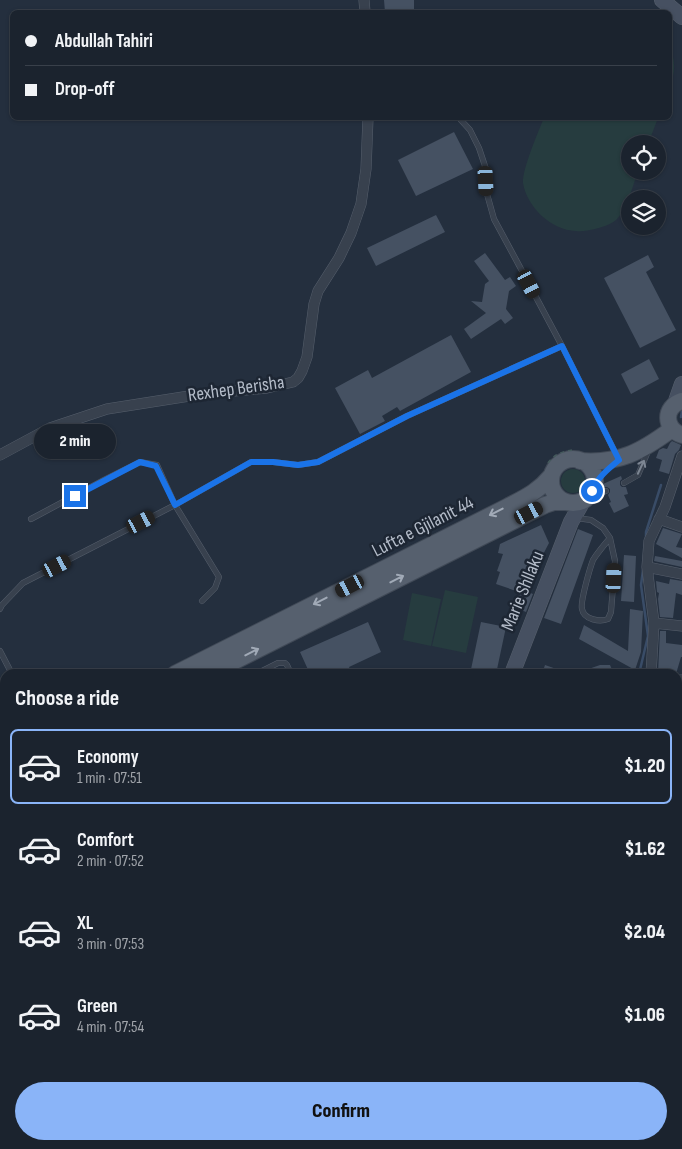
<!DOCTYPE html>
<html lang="en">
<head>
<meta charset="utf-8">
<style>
	body { margin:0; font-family:"Sofia Sans Condensed",sans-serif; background:#282f3a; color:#f1f3f6; height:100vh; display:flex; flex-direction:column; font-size:19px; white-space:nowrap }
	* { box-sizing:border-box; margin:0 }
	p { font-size:16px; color:#a0a4aa }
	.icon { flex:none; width:28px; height:28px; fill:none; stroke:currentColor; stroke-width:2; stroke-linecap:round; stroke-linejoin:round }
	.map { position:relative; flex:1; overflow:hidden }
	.side { position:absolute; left:0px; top:669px; width:682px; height:481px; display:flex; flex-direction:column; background:#1b232e; border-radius:15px 15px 0 0; box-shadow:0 1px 4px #0004,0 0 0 1px #39404a }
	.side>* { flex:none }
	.top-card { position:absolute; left:10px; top:10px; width:662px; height:110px; border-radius:8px; box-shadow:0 1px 4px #0004,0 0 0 1px #39404a; display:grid; align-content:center; height:110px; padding:0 15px; background:#1b232e }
	.tools { position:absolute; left:621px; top:135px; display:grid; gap:10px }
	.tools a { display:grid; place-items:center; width:45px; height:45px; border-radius:50%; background:#1b232e; box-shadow:0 1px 4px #0004,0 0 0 1px #39404a; font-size:25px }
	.end { position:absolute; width:22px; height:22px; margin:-11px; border:6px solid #1a73e8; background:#fff; box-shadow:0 0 0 2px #fff }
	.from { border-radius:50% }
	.bubble { position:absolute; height:35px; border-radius:18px; background:#1b232e; box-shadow:0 1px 4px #0004,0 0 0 1px #39404a; font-size:16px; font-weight:800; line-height:35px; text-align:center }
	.car { position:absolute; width:15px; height:30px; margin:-15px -8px; border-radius:6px; box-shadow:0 0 4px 1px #0007; background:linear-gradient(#222 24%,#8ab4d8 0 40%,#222 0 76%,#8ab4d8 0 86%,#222 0) }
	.top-card b { display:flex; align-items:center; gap:18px; height:48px; font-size:19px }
	.top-card b+b { border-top:1px solid #39404a }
	.top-card i { width:12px; height:12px; background:#f1f3f6 }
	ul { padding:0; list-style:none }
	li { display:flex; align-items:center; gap:15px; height:75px; margin:0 10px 8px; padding:0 5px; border:2px solid transparent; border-radius:8px }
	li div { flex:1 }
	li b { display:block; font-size:19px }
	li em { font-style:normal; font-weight:800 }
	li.current { border-color:#8ab4f8 }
	li>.icon { width:45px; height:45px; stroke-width:1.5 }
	h2 { padding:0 15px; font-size:22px; line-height:60px }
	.primary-button { display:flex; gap:10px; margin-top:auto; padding:10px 15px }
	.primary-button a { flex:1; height:58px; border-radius:30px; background:#8ab4f8; color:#111; font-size:20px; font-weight:800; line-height:58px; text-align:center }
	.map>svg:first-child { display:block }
</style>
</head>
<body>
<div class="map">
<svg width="682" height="1149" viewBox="0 0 682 1149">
	<rect width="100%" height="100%" fill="#242f3e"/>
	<path fill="#263c3f" d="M670 48C676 61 675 73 670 87Z
		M544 118H658L648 144H630V171H638C633 185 627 210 616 220 610 225 602 227 595 229 589 230 582 232 576 231 551 230 527 207 523 183 522 170 538 132 544 118Z
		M561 481a12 12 0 1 1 24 0a12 12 0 1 1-24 0Z
		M445 590 478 597 466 653 432 646Z
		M412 593 441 599 431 646 403 640Z"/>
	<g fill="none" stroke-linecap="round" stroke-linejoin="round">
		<path stroke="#394c67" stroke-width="2.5" d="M681 417 682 411
			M646 539V532L661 485
			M639 674 648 636 641 585 643 570
			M650 1145 651 1149"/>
	</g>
	<path fill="#455162" d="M384 0H414V12H385Z
		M454 132 473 169 416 196 398 160Z
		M436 215 445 232 376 266 367 248Z
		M485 253 505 280 510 277 516 286 509 291 506 309 513 318 505 324 501 319 471 339 464 329 486 313 471 301 482 302 485 284 489 281 474 261Z
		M648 255 654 267 646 272 676 330 640 348 604 278Z
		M451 335 471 372 400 411 397 407 382 416 385 421 360 434 335 388 368 370 372 378Z
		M649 359 659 379 631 394 621 374Z
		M672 441 681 445 679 450 675 454 669 474 659 471 662 460 656 458 659 450 663 448 667 449 670 443Z
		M621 476 622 479 620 481V485L622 487H626L628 494 624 495 629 506 614 513 609 503 611 502 608 495 610 492V489L607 487H604L603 484Z
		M541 525 549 543 537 566 529 563 521 589 533 594 526 612 514 607 519 592 496 584 500 572 497 571 503 554 498 553 500 544Z
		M663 528 682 534 676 547 682 548V558L656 544Z
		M578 529 593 535 561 624 544 618Z
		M624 555 636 556 634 602 621 601Z
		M655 556 682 561V567L654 561Z
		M670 579 682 581V595L676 593 673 618 660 617 658 599 659 593 657 592 656 581 669 584Z
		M630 609 643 611 641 652 635 670 579 639 584 625 628 651Z
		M368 622 381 652 349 667 352 674H310L300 652Z
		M481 622 506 627 496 674H470Z
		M660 631H666V643L682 645V657H681L676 674 658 673Z
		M545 665 568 673 567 674H542Z
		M600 665H610L614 674H578L577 673Z"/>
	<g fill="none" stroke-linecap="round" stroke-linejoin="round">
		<defs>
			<path id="lane" d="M459 118 470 130 479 148 486 169 487 194 494 219 521 269 562 346 617 456
				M624 483 638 475 649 449
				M589 497 606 491
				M576 518 591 520 603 528 610 538 615 561 611 612 608 619C600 622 584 620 582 609 580 602 590 568 593 560 598 552 604 545 610 538
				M31 519 104 480 140 462 157 465 175 505 219 577 215 588 202 601
				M0 609 2 605 23 583 175 505 251 462H273L298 465 318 462 407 416 562 346
				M0 651 12 674
				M256 674 278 663H285L287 665 291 674
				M0 867 5 864
				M187 1149 196 1145"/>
			<path id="street" d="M364 0 365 12
				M0 455 50 428 107 409 202 394 267 388 293 382 298 378 302 371 307 357 314 304 318 291 339 258 351 233 361 204 366 169 368 118
				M659 519 682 527
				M647 567 682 574
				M654 623 682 626
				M651 674 654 623 647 567 649 541 665 507 682 456
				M678 680H682
				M678 713H682
				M0 724 5 733
				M678 758 682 759
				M682 908 681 915 682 916
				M678 948 682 937"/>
			<path id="secondary" d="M662 0 682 17
				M675 404 682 384
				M512 674 571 522 583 501
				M447 1145V1149"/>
			<path id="primary" d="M682 401C663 407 664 429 682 435
				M551 481a22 22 0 1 1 44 0a22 22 0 1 1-44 0Z
				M580 461C619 464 641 452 672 429
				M175 674 507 507C524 498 538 492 551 476
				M209 674 545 505 554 502H564
				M0 761 5 759
				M0 778 5 776"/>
		</defs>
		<use href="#lane" stroke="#565f6c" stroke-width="6"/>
		<use href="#street" stroke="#565f6c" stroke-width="11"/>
		<use href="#secondary" stroke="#565f6c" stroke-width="16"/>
		<use href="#primary" stroke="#414a57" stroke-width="18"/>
		<path stroke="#44595c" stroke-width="2" stroke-dasharray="4 4" stroke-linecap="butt" d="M548 463C555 454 562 452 573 450
			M157 674 162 671"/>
		<use href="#lane" stroke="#38414e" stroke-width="5"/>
		<use href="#street" stroke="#38414e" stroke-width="10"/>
		<use href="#secondary" stroke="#465061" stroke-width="15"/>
		<use href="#primary" stroke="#56606e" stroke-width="16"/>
	</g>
	<defs><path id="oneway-shaft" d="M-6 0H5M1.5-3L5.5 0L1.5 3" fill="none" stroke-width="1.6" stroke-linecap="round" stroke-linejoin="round" transform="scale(1.25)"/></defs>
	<use stroke="#7c8592" href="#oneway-shaft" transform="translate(641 467) rotate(-65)"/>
	<g stroke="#a1aab7">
		<use href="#oneway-shaft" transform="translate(496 512) rotate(153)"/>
		<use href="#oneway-shaft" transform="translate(397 579) rotate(-27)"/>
		<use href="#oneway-shaft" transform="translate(320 601) rotate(153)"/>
		<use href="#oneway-shaft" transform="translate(252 652) rotate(-27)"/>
	</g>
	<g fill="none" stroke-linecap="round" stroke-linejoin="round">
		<path stroke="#1a73e8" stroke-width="6" d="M75 496 140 462 156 466 175 505 251 462H273L298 465 318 462 407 416 562 346 619 460C608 469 597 478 592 491"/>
	</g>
	<g text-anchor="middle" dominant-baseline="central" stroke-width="5" stroke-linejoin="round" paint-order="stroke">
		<g font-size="19" fill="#b4bcc9" stroke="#1d2633">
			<text transform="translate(236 389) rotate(-8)">Rexhep Berisha</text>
			<text transform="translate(423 527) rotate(-27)">Lufta e Gjilanit 44</text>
			<text transform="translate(523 591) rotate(-68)">Marie Shllaku</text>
		</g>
	</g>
</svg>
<div class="tools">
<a><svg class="icon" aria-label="locate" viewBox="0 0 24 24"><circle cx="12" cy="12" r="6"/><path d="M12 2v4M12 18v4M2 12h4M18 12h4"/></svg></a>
<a><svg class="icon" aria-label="layers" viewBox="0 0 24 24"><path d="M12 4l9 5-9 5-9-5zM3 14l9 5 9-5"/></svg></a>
</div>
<i class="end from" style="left:592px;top:491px"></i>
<i class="end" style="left:75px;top:496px"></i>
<div class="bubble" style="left:34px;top:424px;width:82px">2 min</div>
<i class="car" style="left:486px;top:181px;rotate:177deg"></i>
<i class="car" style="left:529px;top:284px;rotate:152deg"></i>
<i class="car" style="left:529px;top:513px;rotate:63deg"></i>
<i class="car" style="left:141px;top:522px;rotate:63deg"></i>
<i class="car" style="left:57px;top:566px;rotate:63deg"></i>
<i class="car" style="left:614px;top:578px;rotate:3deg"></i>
<i class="car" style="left:350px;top:586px;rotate:243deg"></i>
<div class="top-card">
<b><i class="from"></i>Abdullah Tahiri</b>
<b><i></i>Drop-off</b>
</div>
<section class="side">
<h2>Choose a ride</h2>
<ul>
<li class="current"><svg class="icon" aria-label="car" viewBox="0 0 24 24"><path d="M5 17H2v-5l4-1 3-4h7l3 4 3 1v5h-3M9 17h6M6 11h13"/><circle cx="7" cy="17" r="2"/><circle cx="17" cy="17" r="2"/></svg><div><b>Economy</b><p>1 min · 07:51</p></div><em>$1.20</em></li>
<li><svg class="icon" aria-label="car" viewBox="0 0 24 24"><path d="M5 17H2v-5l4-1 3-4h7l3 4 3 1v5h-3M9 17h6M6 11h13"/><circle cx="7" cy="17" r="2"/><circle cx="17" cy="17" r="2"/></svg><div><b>Comfort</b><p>2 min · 07:52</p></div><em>$1.62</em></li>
<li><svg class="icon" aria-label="car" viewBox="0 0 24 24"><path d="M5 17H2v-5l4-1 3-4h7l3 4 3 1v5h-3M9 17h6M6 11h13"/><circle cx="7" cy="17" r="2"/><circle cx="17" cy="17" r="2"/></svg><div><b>XL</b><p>3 min · 07:53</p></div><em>$2.04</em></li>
<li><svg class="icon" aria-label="car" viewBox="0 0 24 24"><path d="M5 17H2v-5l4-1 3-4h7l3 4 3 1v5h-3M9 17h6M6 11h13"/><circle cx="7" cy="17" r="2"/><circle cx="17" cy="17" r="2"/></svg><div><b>Green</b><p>4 min · 07:54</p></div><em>$1.06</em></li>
</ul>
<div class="primary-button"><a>Confirm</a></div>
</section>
</div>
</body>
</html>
